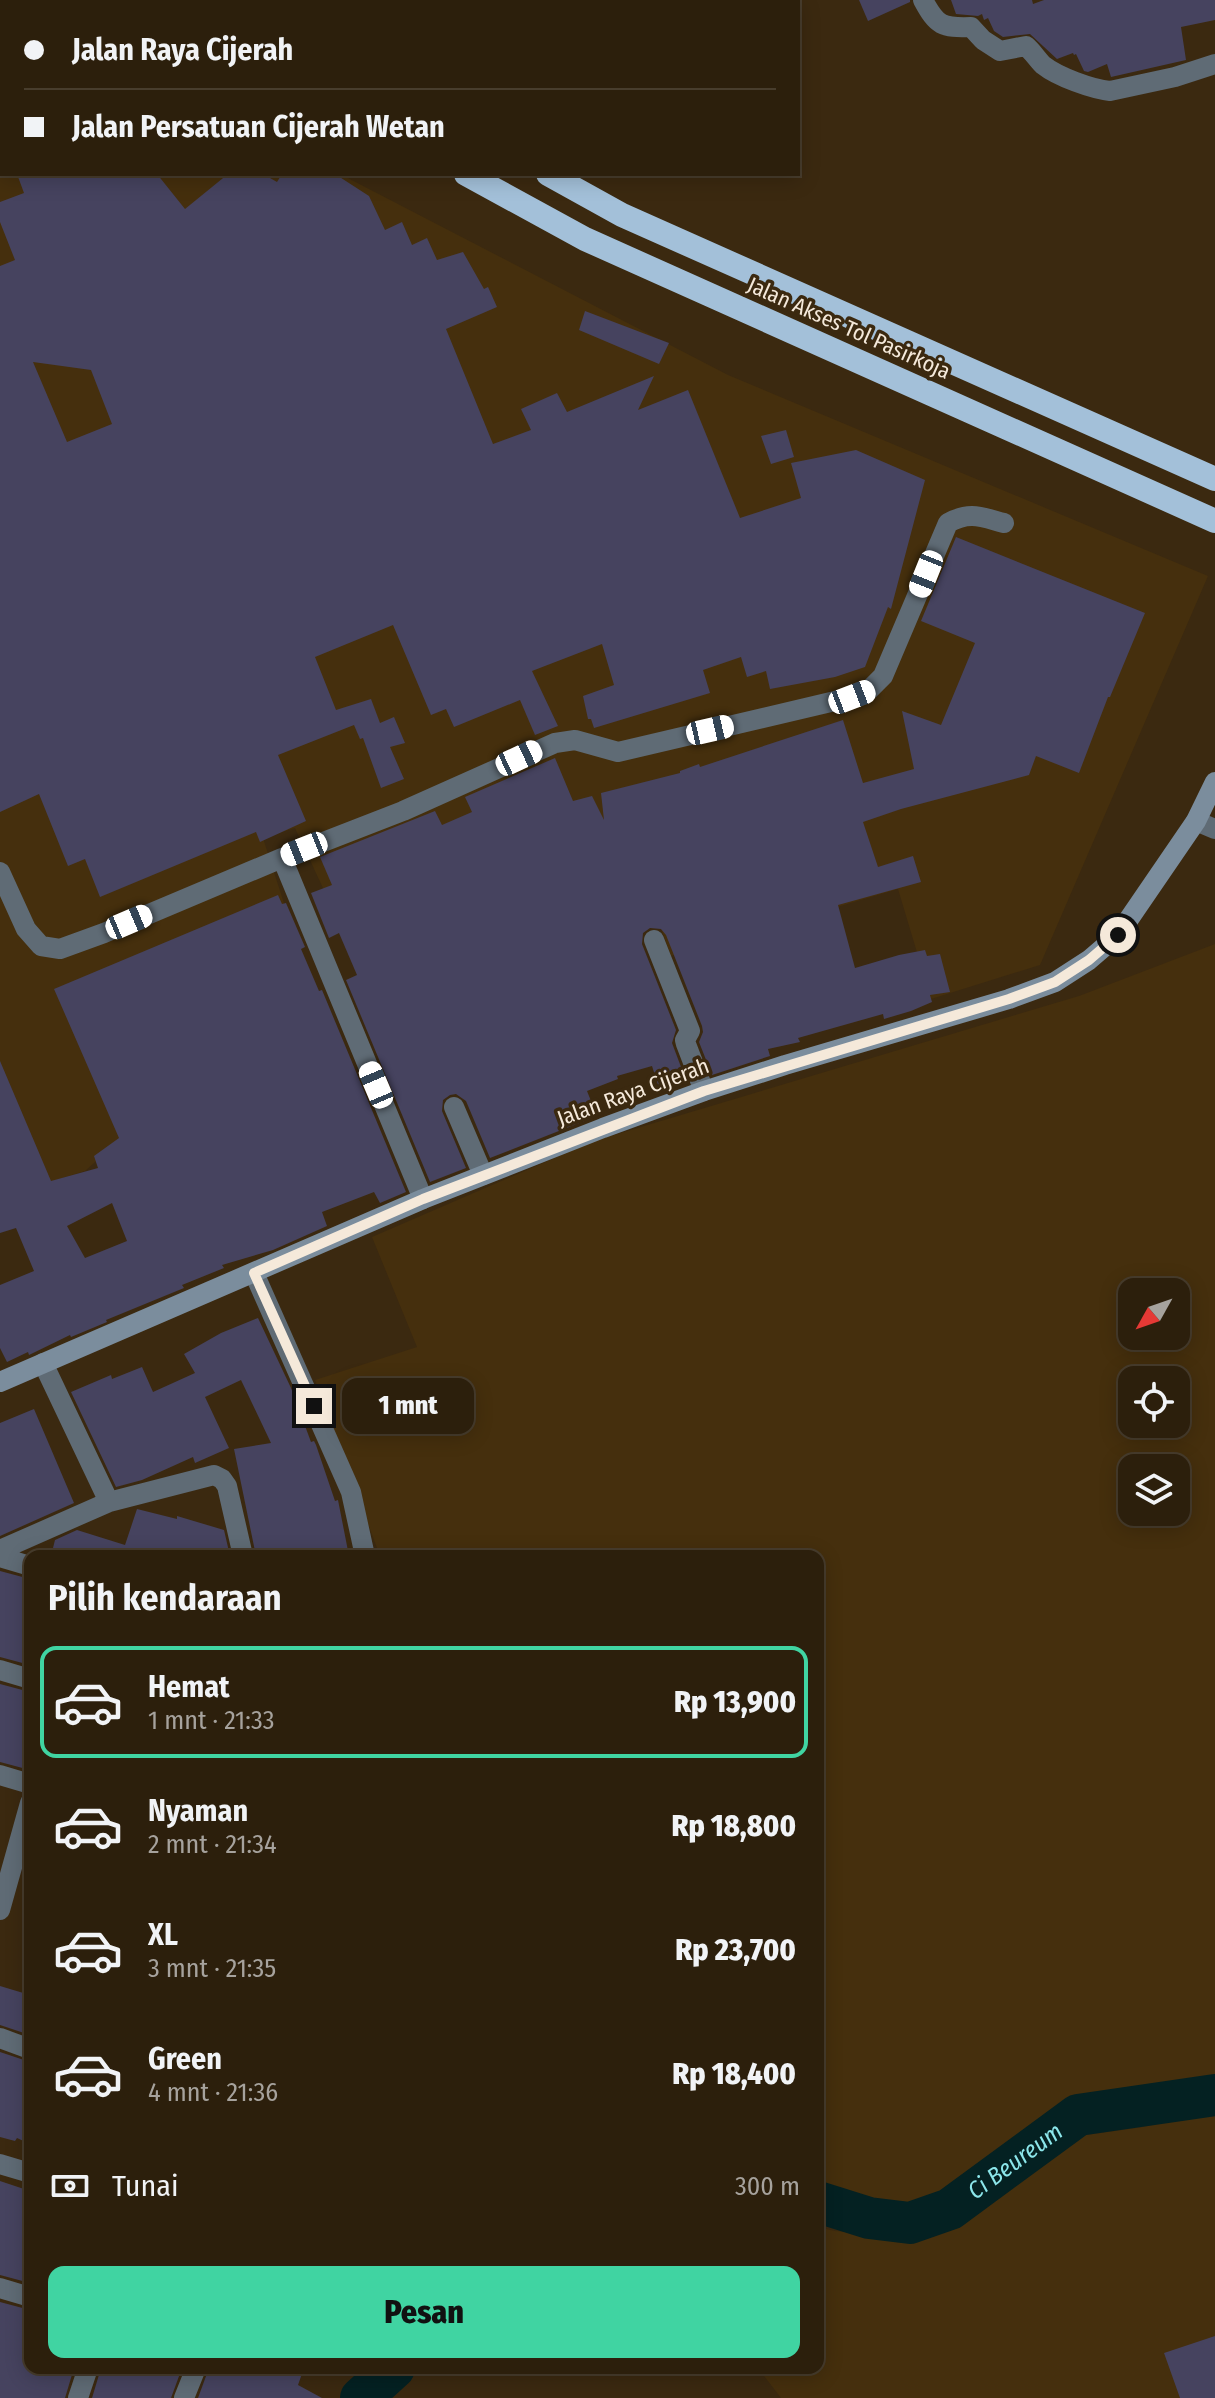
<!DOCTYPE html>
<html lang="id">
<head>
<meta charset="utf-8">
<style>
	body { margin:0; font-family:"Fira Sans Condensed",sans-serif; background:#382c1a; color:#f1f3f6; height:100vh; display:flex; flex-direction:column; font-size:30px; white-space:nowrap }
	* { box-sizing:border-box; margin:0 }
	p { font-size:26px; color:#a6a29d }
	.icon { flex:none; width:44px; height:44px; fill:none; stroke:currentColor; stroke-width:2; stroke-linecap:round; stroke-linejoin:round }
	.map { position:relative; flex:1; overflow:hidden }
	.drawer { position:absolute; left:24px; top:1550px; width:800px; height:824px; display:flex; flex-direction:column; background:#2c1f0c; border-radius:16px; box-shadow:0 4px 20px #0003,0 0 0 2px #483d2d }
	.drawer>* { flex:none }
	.banner { position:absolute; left:0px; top:0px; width:800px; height:176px; box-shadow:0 4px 20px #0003,0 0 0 2px #483d2d; display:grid; align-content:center; height:176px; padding:0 24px; background:#2c1f0c }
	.needle { width:52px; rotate:230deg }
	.buttons { position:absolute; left:1118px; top:1278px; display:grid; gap:16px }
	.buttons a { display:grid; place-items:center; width:72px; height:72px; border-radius:16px; background:#2c1f0c; box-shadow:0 4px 20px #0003,0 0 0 2px #483d2d; font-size:40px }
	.end { position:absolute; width:36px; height:36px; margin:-18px; border:10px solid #f5e9da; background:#111; box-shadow:0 0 0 4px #111 }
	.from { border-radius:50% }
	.bubble { position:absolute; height:56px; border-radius:16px; background:#2c1f0c; box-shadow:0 4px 20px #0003,0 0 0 2px #483d2d; font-size:26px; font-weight:800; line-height:56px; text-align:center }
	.car { position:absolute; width:24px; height:48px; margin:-24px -12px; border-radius:10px; box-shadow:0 0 6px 2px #0007; background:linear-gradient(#fff 24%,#345 0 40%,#fff 0 76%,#345 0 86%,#fff 0) }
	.banner b { display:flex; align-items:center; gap:28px; height:76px; font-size:30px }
	.banner b+b { border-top:2px solid #483d2d }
	.banner i { width:20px; height:20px; background:#f1f3f6 }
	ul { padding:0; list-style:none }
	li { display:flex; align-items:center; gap:24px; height:112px; margin:0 16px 12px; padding:0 8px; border:4px solid transparent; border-radius:16px }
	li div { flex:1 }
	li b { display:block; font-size:30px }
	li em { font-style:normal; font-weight:800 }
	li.current { border-color:#40d4a2 }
	li>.icon { width:72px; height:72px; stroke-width:1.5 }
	h2 { padding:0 24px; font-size:36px; line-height:96px }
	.pay { display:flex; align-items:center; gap:20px; height:88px; padding:0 24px; font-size:30px }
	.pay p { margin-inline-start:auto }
	.cta { display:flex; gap:16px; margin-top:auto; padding:16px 24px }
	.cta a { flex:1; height:92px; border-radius:16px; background:#40d4a2; color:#111; font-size:32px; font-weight:800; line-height:92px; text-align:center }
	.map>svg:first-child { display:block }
</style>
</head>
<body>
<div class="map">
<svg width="1215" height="2398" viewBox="0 0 1215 2398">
	<rect width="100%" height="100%" fill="#3b2910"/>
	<path fill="#452f0d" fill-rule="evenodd" d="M2 31V174H340L728 375 1208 576 1040 965 931 999 898 889 671 956 635 858 350 946 295 828 263 838 329 1043 131 1130 85 1171 0 1198V32Z
		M1215 944V2086L1163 2096 1074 2108 987 2173 920 2206 890 2208 818 2190V1556H380L315 1380 417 1347 372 1237 594 1141 1079 996ZM1132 1292H1176V1336H1132ZM1132 1380H1176V1424H1132ZM1132 1468H1176V1512H1132Z
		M1215 2111V2398H781L758 2368H818V2227L835 2231 887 2235 955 2223 1079 2136 1143 2127Z"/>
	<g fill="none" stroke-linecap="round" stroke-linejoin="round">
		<g stroke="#042122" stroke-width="42">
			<path id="s1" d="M818 2202 869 2218 910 2223 950 2209 1078 2115 1215 2095"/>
			<path d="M361 2398 394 2368"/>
		</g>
	</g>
	<path fill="#46435f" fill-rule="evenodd" d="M859 0H910V2L868 21Z
		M951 0H1032L1033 4 1044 0H1215V20L1181 27 1186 60 1111 77 1107 64 1088 72 1084 71 1076 54 1074 55 1073 53 1057 59 1030 34 1003 37 994 31 988 18 984 20 982 14 978 16 956 14Z
		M17 174H157L185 209 228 174H263L277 182 282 174H335L369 196 385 230 402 222 412 245 427 238 437 260 463 252 484 289 488 287 497 307 446 329 493 444 531 430 521 409 557 393 567 412 654 376 638 410 688 390 740 518 801 498 791 463 856 450 925 480 891 609 888 607 865 667 835 677 770 689 766 671 747 677 741 657 703 670 710 693 594 728 591 719H588L583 696 614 685 602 644 532 671 558 726 535 735 520 700 454 727 446 709 431 715 393 625 315 657 336 710 371 699 380 723 394 717 405 743 390 747 404 779 381 788 363 738 360 739 354 725 278 755 306 821 260 842 256 832 100 897 85 859 68 866 39 794 0 812V266L15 260 0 222V202L24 193ZM33 362 91 370 112 424 67 442Z
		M585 311 669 343 659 364 579 330Z
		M786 430 794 457 771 464 761 436Z
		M956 537 1145 613 1110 697H1108L1079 773 1036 756 1029 775 901 809 863 822 878 867 913 856 921 882 838 905 855 968 899 955 925 950 927 956 940 954 950 992 930 995 932 1002 911 1011 884 1019 883 1014 798 1038 800 1042 768 1049 770 1056 712 1075 699 1042 703 1032 702 1026 666 935 661 929 650 928 643 933 642 944 676 1030 672 1043 687 1083 660 1091 652 1066 617 1076 618 1079 587 1091 597 1116 490 1158 466 1101 456 1094 450 1095 443 1100 442 1111 466 1168 430 1182 346 980 357 975 339 933 329 938 311 893 332 885 320 857 435 811 442 825 472 812 465 797 555 758 573 801 592 796 604 820 601 793 680 773V771L699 764 700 767 843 720 863 783 914 769 902 711 941 725 975 643 921 621Z
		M278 895 282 904 286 903 305 947 301 949 319 991 322 990 406 1192 380 1203 374 1192 322 1212 327 1226 273 1250 222 1265 224 1268 182 1285 184 1288 106 1320 107 1322 71 1337 70 1335 29 1355 28 1352 7 1362 0 1348V1285L34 1271 16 1228 0 1233V1061L51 1181 98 1168 94 1156 119 1138 54 989ZM112 1203 127 1241 85 1258 67 1226Z
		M258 1318 291 1388 311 1442 314 1441 316 1445 335 1501 338 1500 349 1556H256L234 1449 271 1443 241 1380 205 1397 229 1448 195 1463 193 1457 142 1480 116 1487 71 1392 111 1375 112 1379 142 1367 153 1392 195 1373 184 1354 221 1333Z
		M34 1409 74 1503 0 1536V1423Z
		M137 1509 177 1519V1516L224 1530 230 1556H51L55 1540 77 1530 125 1545Z
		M0 1571 30 1579V1665L0 1657Z
		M0 1684 30 1692V1770L0 1762Z
		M0 1986 30 1995V2035L0 2025Z
		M0 2052 30 2062V2144L17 2138 15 2141 0 2137Z
		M0 2181 30 2191V2283L0 2275Z
		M0 2302 30 2310V2368H74L65 2398H0Z
		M1215 2336V2398H1180L1164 2353Z
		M101 2368H182L171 2398H92Z
		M209 2368H304L298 2385 322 2398H198Z"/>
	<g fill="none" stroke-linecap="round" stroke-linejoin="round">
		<path stroke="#5f6b75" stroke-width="20" d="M385 0 390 2
			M567 0 568 2
			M923 0C937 26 942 28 971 27L983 40 1000 51 1026 46C1032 51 1037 59 1043 65 1058 77 1092 89 1110 91L1175 77 1215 64
			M282 858 423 1199
			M0 872 26 929 41 946 60 949 104 933 282 858 403 811 555 743 575 740 618 752 852 697 869 690 883 676 948 523C970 511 981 517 1004 523
			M654 940 690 1031 685 1040 686 1044 704 1091
			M454 1107 483 1175
			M254 1273 351 1492 365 1556
			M43 1363 109 1502
			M0 1550 109 1502 214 1475 222 1479 227 1486 243 1556
			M0 1557 30 1566
			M0 1670 30 1679
			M0 1775 30 1784
			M0 1910 30 1803
			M0 2038 30 2049
			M0 2164 30 2173
			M0 2288 30 2297
			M78 2398 88 2368
			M184 2398 196 2368"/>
		<path stroke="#5f6b75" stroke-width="20" d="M1196 821 1215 829"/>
		<path stroke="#7b8d9d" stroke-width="20" d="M0 1382 423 1199 603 1128 704 1091 785 1065 1009 999 1055 982 1089 960 1118 935 1196 821 1215 782"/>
		<path stroke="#a3c0d9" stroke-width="24" d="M183 0 186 2
			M249 0 252 2
			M466 174 585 239 1215 521
			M548 174 622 215 1215 479"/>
	</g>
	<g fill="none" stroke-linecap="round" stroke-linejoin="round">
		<path stroke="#f5e9da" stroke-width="10" d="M314 1406 254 1273 423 1199 704 1091 1009 999 1055 982 1089 960 1118 935"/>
	</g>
	<g text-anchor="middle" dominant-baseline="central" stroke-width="7" stroke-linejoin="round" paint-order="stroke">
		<g font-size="22" fill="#f5e9da" stroke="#3b2910">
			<text transform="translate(849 328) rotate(24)">Jalan Akses Tol Pasirkoja</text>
			<text transform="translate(633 1092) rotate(-20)">Jalan Raya Cijerah</text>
		</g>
		<g font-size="24" font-style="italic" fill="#8ce7eb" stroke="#3b2910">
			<text stroke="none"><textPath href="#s1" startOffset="218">Ci Beureum</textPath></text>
		</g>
	</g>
</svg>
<div class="buttons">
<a><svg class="needle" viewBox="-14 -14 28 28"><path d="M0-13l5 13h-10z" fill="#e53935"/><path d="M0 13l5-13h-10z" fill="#a6a29d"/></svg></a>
<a><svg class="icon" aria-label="locate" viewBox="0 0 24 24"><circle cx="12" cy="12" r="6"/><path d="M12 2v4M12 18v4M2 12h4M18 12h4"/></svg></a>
<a><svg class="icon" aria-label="layers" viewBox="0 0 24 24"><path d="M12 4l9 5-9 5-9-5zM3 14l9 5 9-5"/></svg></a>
</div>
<i class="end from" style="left:1118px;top:935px"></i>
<i class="end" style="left:314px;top:1406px"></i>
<div class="bubble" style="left:342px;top:1378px;width:132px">1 mnt</div>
<i class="car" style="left:926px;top:574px;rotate:202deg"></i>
<i class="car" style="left:852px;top:697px;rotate:69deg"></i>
<i class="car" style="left:710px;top:730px;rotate:77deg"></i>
<i class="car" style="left:519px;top:758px;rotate:65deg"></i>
<i class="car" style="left:304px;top:849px;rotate:248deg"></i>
<i class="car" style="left:129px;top:922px;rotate:67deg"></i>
<i class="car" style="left:376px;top:1085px;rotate:337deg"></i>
<div class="banner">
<b><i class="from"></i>Jalan Raya Cijerah</b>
<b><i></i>Jalan Persatuan Cijerah Wetan</b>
</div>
<section class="drawer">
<h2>Pilih kendaraan</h2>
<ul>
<li class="current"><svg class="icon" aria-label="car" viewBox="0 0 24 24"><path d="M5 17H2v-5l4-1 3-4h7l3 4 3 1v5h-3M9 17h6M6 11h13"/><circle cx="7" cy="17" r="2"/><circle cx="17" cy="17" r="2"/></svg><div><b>Hemat</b><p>1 mnt · 21:33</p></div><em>Rp 13,900</em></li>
<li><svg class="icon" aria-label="car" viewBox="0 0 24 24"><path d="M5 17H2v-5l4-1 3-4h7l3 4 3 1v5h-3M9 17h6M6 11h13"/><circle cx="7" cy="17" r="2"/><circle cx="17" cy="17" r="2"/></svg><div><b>Nyaman</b><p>2 mnt · 21:34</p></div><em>Rp 18,800</em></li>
<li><svg class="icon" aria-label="car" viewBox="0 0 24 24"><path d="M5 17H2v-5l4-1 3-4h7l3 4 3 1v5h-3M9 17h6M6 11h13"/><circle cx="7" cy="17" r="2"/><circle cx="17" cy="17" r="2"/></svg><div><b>XL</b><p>3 mnt · 21:35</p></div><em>Rp 23,700</em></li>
<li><svg class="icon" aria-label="car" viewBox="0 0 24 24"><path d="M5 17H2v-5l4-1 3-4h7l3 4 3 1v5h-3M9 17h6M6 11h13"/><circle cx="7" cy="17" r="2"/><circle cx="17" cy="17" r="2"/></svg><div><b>Green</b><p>4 mnt · 21:36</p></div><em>Rp 18,400</em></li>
</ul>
<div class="pay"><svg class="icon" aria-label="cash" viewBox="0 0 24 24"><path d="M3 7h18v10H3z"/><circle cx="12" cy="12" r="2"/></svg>Tunai<p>300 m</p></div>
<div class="cta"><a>Pesan</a></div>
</section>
</div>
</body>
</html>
